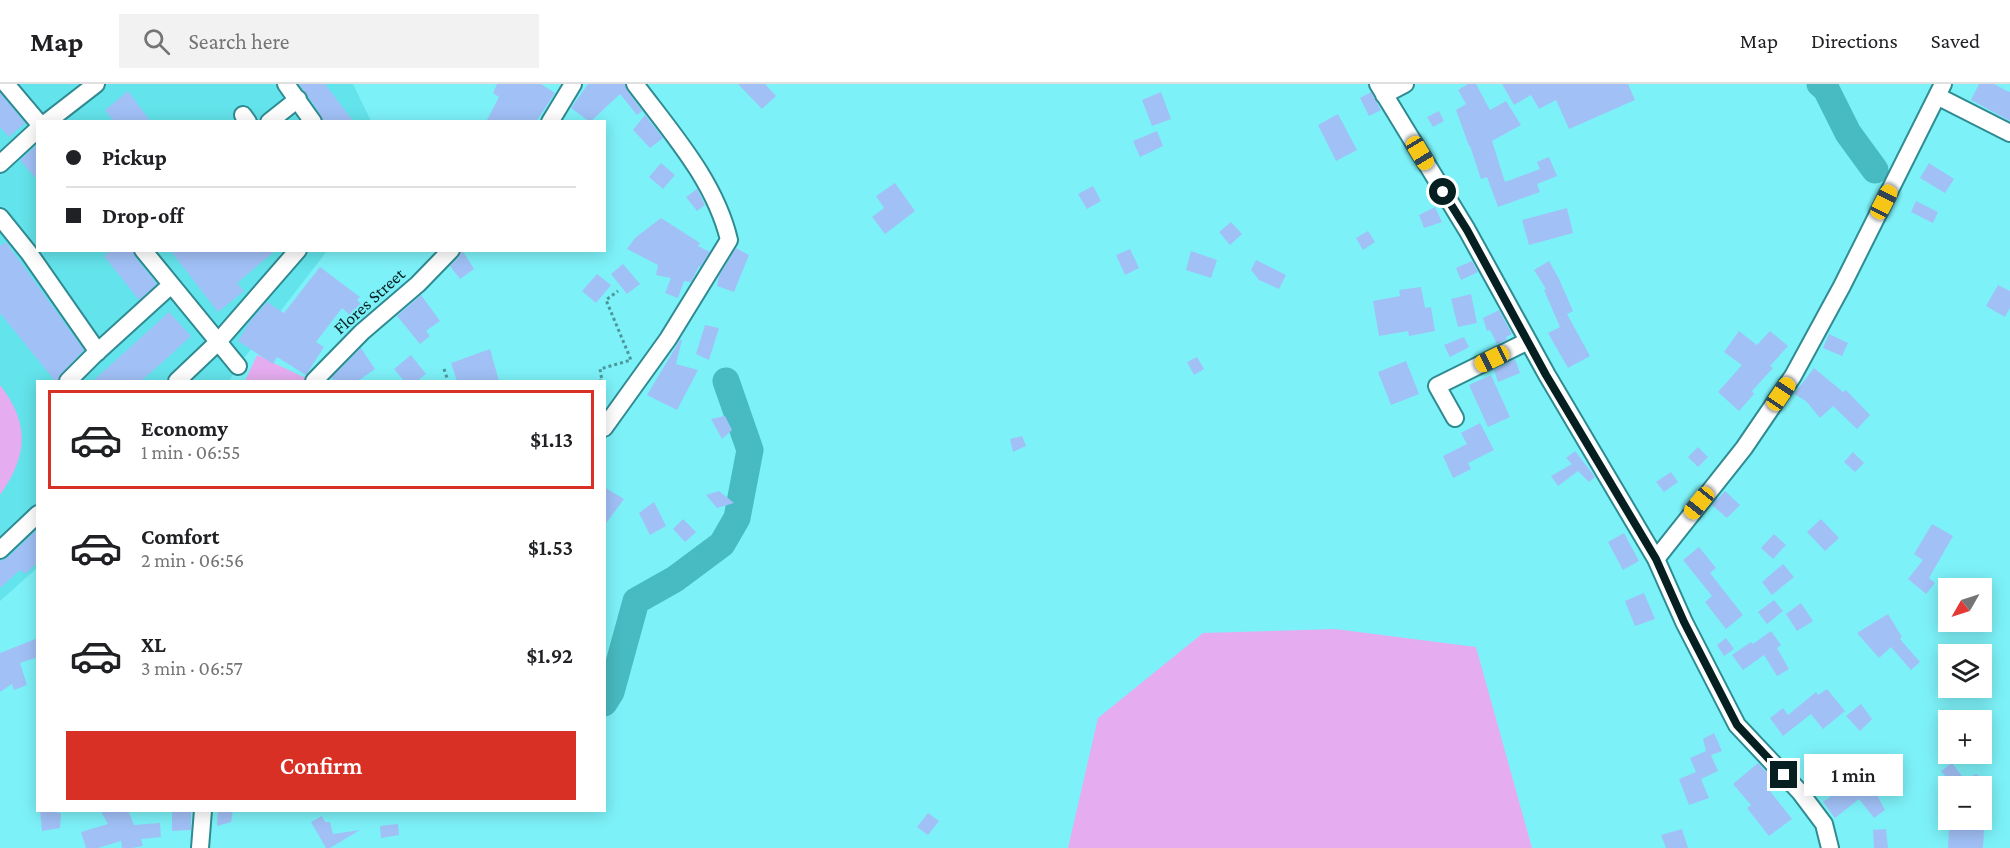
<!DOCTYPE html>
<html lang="en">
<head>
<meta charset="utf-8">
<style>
	body { margin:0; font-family:"Crimson Pro",serif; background:#f2f2f2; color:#202124; height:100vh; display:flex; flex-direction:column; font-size:22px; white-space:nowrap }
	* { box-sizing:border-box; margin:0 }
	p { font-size:20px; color:#757577 }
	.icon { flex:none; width:33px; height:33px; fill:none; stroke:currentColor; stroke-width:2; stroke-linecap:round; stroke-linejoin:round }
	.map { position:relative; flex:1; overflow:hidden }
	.panel { position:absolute; left:36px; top:296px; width:570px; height:432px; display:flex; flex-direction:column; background:#fff; border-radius:0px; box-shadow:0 3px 15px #0003 }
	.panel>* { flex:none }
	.guide { position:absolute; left:36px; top:36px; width:570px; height:132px; border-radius:0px; box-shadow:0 3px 15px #0003; display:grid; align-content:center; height:132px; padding:0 30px; background:#fff }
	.needle { width:39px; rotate:231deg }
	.controls { position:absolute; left:1938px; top:494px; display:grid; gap:12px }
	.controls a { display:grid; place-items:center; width:54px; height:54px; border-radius:0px; background:#fff; box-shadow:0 3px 15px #0003; font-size:30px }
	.end { position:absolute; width:27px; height:27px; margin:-14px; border:8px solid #062022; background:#fff; box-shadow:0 0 0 3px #fff }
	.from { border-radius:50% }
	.bubble { position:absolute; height:42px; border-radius:0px; background:#fff; box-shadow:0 3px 15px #0003; font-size:20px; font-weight:600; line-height:42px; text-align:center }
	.car { position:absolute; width:18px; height:36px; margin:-18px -9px; border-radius:8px; box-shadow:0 0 4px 2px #0007; background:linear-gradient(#f5c518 24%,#345 0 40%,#f5c518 0 76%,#345 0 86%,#f5c518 0) }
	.guide b { display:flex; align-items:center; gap:21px; height:57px; font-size:22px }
	.guide b+b { border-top:2px solid #e0e0e0 }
	.guide i { width:15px; height:15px; background:#202124 }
	ul { padding:10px 0 0; list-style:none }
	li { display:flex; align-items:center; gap:18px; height:99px; margin:0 12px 9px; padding:0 18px; border:3px solid transparent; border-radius:0px }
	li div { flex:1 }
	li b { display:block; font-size:22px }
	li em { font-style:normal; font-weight:600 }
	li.selected { border-color:#d93025 }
	li>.icon { width:54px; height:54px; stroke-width:1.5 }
	.action { display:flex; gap:12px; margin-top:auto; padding:12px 30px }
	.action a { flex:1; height:69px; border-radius:0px; background:#d93025; color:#fff; font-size:24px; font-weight:600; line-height:69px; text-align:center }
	header { display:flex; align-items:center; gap:36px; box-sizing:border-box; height:84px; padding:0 30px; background:#fff; border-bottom:2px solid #e0e0e0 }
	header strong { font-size:28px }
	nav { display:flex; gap:33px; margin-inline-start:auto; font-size:21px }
	.search { width:420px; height:54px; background:#f2f2f2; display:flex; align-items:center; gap:15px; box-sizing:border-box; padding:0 21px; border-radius:0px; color:#757577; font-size:22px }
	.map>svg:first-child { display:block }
</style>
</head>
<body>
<header>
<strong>Map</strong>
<div class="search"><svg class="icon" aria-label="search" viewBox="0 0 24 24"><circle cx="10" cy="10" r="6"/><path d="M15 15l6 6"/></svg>Search here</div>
<nav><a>Map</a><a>Directions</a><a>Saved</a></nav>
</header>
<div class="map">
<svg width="2010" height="764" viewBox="0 0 2010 764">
	<rect width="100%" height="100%" fill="#7df1f8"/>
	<path fill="#63e3eb" d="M0 0H353L371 37 38 38V166L327 167 238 282 229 297H38L37 484 0 517Z"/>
	<path fill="#e5adef" d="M257 271 312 297H245Z
		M0 301C30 340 28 371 0 411Z
		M1335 545 1476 563 1532 764H1068L1098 634 1203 549Z"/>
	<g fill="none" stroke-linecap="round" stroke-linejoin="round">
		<path stroke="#48bac1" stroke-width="27" d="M1820 0 1826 5 1848 49 1875 86
			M604 619 611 608 636 517 675 495 722 460 737 434 750 366 726 297"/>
	</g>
	<path fill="#a1c0f6" d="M299 0H325L354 38H323L317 25Z
		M497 0H541L555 9 536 38H486L499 13 493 9Z
		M588 0H625L627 6 642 27 637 31 620 10 590 38 571 24Z
		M738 0H765L776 12 762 25Z
		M1468 0H1476L1490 26 1506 17 1521 41 1492 57 1505 98 1540 85 1537 78 1549 73 1557 92 1537 100 1540 108 1498 123 1487 93 1481 95 1470 62H1469L1456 26 1466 20 1458 6Z
		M1502 0H1628L1635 16 1569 45 1556 16 1539 25 1531 11 1514 21Z
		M1979 0H1994L2009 8 2010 7V37L1971 16Z
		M128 7 151 38H114L105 26Z
		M1161 8 1171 35 1152 42 1142 16Z
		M1371 8 1381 26 1369 32 1360 14Z
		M0 9 25 39 9 53 0 43Z
		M1439 27 1444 37 1433 43 1427 33Z
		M1338 30 1357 66 1336 77 1318 41Z
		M645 31 663 54 650 64 633 46Z
		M1157 47 1163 62 1140 73 1133 57Z
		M38 60V97L20 76Z
		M661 79 675 91 663 105 649 93Z
		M1929 79 1954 95 1945 109 1920 94Z
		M895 99 915 127 885 150 872 133 884 124 876 112Z
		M1093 102 1101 117 1087 125 1078 110Z
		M697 105 705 121 697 127 686 113Z
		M1916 117 1938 128 1933 139 1911 128Z
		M1435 123 1442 138 1424 144 1419 131Z
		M1567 124 1573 149 1529 161 1522 136Z
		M661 134 700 159 698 162 710 168 700 183 699 182 691 198 684 197 678 214 665 209 671 194 656 191 658 181 627 165 635 154Z
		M1231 138 1242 150 1230 161 1219 148Z
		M1368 147 1375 158 1363 166 1356 154Z
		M6 158 84 266 61 290 58 297H55L0 229V162Z
		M736 164 749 171 734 208 717 202 719 192Z
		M1130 165 1139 184 1125 191 1116 171Z
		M111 166H133L135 173 157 200 139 216 104 172Z
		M170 166H276L237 199 244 207 218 228Z
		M462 166 474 185 460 195 450 182 459 173Z
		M1191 167 1217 176 1211 194 1186 186Z
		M1256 176 1286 191 1279 205 1259 196 1251 186Z
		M1472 177 1478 188 1461 196 1456 184Z
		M1549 177 1559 195 1573 227 1567 230 1590 272 1568 284 1548 249 1560 243 1544 206 1546 205 1534 186Z
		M623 180 640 200 627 210 611 190Z
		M320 183 360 213 357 216 369 228 357 238 342 224 316 258 324 263 306 291 277 273 273 280 238 257 251 236 267 218 284 229Z
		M597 190 611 201 596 219 582 207Z
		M1998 201 2010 207V224L2005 233 1986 222Z
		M1421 203 1425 224 1431 223 1435 247 1409 252 1408 247 1379 252 1373 217 1400 212 1399 206Z
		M1471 210 1477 239 1458 243 1451 215Z
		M421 211 440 237 426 247 430 252 420 260 397 232Z
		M1499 226 1512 250 1506 253 1507 256 1497 260 1490 246 1487 247 1483 234Z
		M169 228 191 252 165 276 141 297H93Z
		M705 241 719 244 709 276 696 270Z
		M1739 247 1757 261 1770 247 1788 262 1770 282 1773 284 1752 307 1754 310 1739 327 1718 308 1742 281 1724 268Z
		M1829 250 1848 259 1842 272 1823 264Z
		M1464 253 1469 263 1450 273 1444 261Z
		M680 256H682L676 280 698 286 677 326 647 311Z
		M361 264 375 285 358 297H335L331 294Z
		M490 265 499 297H457L451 279Z
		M411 271 426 290 417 297H404L394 285Z
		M1197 273 1204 285 1194 291 1187 278Z
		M1515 275 1520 289 1498 298 1494 286Z
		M1406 277 1419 310 1391 321 1378 288Z
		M1814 284 1843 308 1846 306 1870 331 1857 345 1833 322 1820 334 1806 317 1794 310Z
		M1491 291 1510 333 1488 343 1469 301Z
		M725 332 732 346 722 355 711 335Z
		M1480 339 1494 366 1468 379 1471 385 1453 394 1443 372 1467 360 1461 349Z
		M1022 352 1026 362 1013 368 1010 355Z
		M1698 363 1708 373 1698 383 1688 373Z
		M1575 367 1595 393 1589 398 1578 387 1558 402 1551 392 1572 380 1566 374Z
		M1853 368 1864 379 1855 388 1844 378Z
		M1671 388 1678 398 1664 408 1656 398Z
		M604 403 624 415 604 442Z
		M719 407 734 419 717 424 706 411Z
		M1725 407 1740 421 1727 434 1712 421Z
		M654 418 666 442 650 451 639 429Z
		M683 435 696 448 685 458 673 445Z
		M1821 435 1839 454 1825 467 1807 448Z
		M1932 440 1953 452 1929 494 1935 499 1926 510 1908 495 1923 476 1914 470Z
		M38 445V478L25 490 20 486 0 504V477L7 474Z
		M1624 449 1639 477 1623 486 1608 458Z
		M1774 450 1786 461 1773 475 1761 464Z
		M1699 463 1716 484 1710 489 1743 531 1726 545 1705 518 1712 512 1683 476Z
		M1783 480 1794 493 1772 511 1762 498Z
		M1644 509 1655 535 1635 542 1625 517Z
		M1774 516 1783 527 1767 540 1758 528Z
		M1801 519 1813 537 1797 547 1786 530Z
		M1888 530 1902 553 1900 555 1920 578 1911 586 1891 563 1879 574 1857 549Z
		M1771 547 1781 561 1777 564 1789 585 1777 592 1764 571 1743 586 1732 571 1751 558 1753 560Z
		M38 554V573L20 579 27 601 14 606 12 600 0 608V569Z
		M1726 554 1734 565 1724 572 1717 561Z
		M1827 605 1845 627 1823 645 1811 630 1783 652 1770 634 1783 624 1788 631 1816 608 1818 611Z
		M1861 620 1872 635 1860 647 1846 632Z
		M1714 649 1722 667 1711 671 1718 687 1701 695 1709 714 1689 721 1679 695 1696 688 1690 674 1706 667 1703 655Z
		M1758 679 1774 696 1766 702 1792 735 1769 752 1747 724 1751 721 1733 700Z
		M1872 679 1889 701 1877 711 1885 726 1874 734 1859 715 1835 734 1823 718 1834 710 1821 690 1832 684 1843 701Z
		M1952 679 1965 696 1976 690 1992 702H1953L1941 687Z
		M40 726 61 729 60 744 42 747Z
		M100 726H128L134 741 160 739 161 753 141 755 143 762 132 764H122L121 757 98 764H86L81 748 108 740Z
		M172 726H191V746L172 747Z
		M218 726H233L231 738 217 742Z
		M928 729 939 737 928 751 917 743Z
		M322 732 325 738H330L333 750 360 746 330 764H326L311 738Z
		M398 740 399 751 381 754 380 742Z
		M1949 743 1984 745 1983 764H1948Z
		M1682 745 1688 764H1666L1661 751Z
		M1886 745 1888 764H1874L1873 746Z"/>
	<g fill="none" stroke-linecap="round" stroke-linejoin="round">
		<defs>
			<path id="minor" d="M6 0 38 38
				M286 0 313 38
				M1378 0 1467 146 1547 291 1656 475 1684 538 1737 641 1800 708 1824 740 1830 764
				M1384 11 1405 0
				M1937 12 2010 49
				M243 31 248 38
				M47 38 96 0
				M269 38 298 15
				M550 38 573 0
				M0 80 38 45
				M0 133 29 169 98 268
				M143 166 238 282
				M68 297 94 271 171 201
				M177 297 217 259 298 166
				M314 297 362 248 418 200 451 166
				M1455 334 1437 302 1528 257
				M604 344 668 255 729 156C715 97 671 48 635 0
				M0 466 38 430
				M1656 475 1744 364 1793 292 1842 202 1943 0
				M200 764 203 726"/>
		</defs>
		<use href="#minor" stroke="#2f8b91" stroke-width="20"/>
		<path stroke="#4a989c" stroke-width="3" stroke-dasharray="3 3" stroke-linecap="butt" d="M444 285 448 297
			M599 297H602L600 285 631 276 606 216 618 207"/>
		<use href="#minor" stroke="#fff" stroke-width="16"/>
	</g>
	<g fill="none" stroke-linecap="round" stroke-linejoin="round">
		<path stroke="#062022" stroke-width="8" d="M1443 108 1467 146 1546 291 1656 475 1684 538 1737 641 1784 691"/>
	</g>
	<g text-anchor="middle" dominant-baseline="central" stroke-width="4.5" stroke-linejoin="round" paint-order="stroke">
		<g font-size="18" fill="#062022" stroke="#7df1f8">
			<text transform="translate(369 217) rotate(-42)">Flores Street</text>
		</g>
	</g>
</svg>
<div class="controls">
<a><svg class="needle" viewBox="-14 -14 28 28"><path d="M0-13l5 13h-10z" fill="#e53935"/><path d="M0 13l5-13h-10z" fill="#757577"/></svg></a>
<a><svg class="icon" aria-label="layers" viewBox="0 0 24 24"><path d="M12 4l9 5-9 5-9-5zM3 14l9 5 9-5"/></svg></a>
<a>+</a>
<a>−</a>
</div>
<i class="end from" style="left:1443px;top:108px"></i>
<i class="end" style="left:1784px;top:691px"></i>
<div class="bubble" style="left:1804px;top:670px;width:99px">1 min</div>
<i class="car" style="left:1420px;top:69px;rotate:149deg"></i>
<i class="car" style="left:1884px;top:118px;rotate:27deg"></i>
<i class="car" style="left:1492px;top:275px;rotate:244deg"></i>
<i class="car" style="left:1781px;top:310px;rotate:34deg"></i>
<i class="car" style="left:1699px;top:419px;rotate:219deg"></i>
<div class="guide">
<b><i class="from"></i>Pickup</b>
<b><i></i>Drop-off</b>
</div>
<section class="panel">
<ul>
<li class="selected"><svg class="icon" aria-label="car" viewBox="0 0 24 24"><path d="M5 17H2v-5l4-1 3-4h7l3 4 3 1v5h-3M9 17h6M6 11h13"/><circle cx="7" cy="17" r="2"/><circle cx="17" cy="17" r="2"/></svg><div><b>Economy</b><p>1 min · 06:55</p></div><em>$1.13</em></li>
<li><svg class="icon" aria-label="car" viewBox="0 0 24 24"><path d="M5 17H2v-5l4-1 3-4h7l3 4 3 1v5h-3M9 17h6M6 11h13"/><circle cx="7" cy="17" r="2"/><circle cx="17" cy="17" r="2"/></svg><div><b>Comfort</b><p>2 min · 06:56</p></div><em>$1.53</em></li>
<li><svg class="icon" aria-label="car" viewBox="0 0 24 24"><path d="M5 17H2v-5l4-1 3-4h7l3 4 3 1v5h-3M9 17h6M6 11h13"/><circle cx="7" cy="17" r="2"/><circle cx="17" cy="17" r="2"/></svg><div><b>XL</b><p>3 min · 06:57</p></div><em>$1.92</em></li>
</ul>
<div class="action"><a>Confirm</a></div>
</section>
</div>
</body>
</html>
